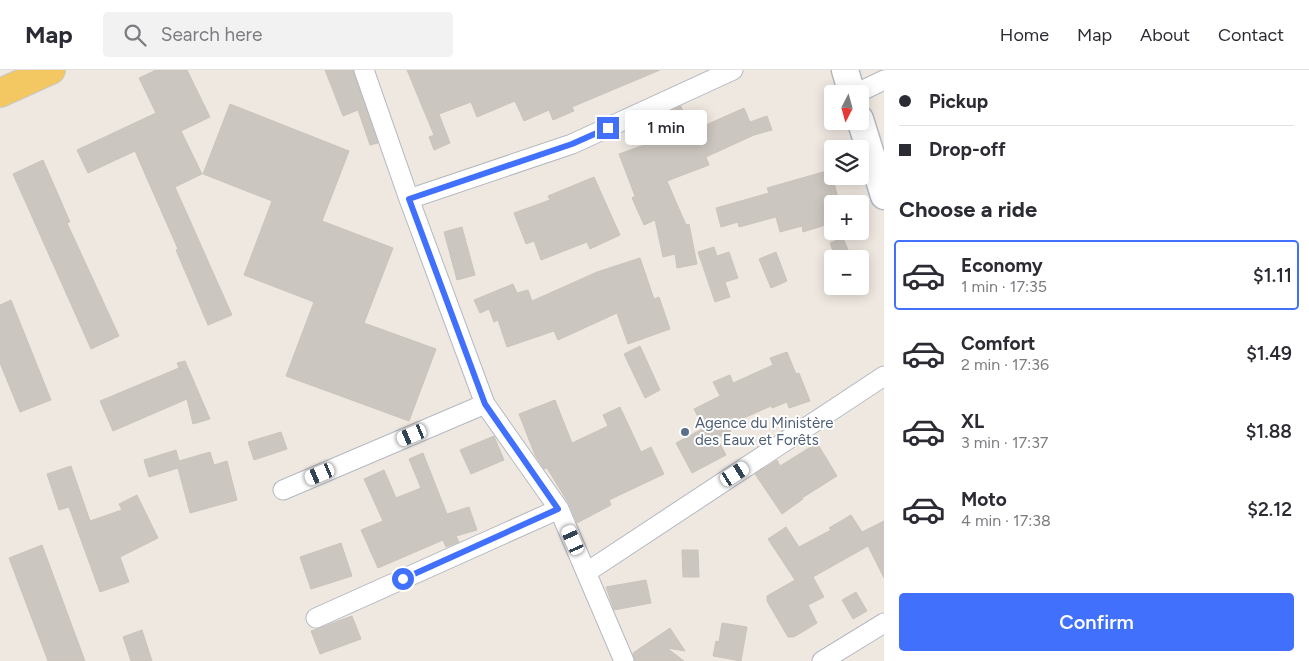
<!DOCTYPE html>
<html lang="en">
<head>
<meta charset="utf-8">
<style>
	body { margin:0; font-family:Figtree,sans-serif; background:#f2f2f3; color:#2b2b33; height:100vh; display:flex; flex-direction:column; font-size:19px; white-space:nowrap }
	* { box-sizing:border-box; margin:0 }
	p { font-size:16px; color:#7c7c81 }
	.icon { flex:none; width:28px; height:28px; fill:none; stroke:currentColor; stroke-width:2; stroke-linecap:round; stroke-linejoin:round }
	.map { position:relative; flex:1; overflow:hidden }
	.side { display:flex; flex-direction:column; background:#fff; width:425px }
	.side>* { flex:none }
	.hud { display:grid; align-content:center; height:110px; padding:0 15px; background:#fff }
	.needle { width:32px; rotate:186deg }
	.buttons { position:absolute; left:824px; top:15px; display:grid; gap:10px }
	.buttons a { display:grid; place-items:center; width:45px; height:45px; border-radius:5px; background:#fff; box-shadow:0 2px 12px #0003; font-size:25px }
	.end { position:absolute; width:22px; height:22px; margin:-11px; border:6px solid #4171fc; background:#fff; box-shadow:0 0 0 2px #fff }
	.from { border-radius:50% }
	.bubble { position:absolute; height:35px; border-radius:5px; background:#fff; box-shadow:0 2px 12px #0003; font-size:16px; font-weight:600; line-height:35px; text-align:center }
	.car { position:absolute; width:15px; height:30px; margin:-15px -8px; border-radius:6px; box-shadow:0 0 4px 1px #0007; background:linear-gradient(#fff 24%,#345 0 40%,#fff 0 76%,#345 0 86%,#fff 0) }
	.hud b { display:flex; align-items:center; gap:18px; height:48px; font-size:19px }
	.hud b+b { border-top:1px solid #e1e1e2 }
	.hud i { width:12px; height:12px; background:#2b2b33 }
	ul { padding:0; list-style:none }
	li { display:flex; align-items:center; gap:15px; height:70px; margin:0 10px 8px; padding:0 5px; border:2px solid transparent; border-radius:5px }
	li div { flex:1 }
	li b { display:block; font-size:19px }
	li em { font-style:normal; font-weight:600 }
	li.current { border-color:#4171fc }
	li>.icon { width:45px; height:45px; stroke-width:1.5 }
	h2 { padding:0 15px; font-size:22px; line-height:60px }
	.button { display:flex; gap:10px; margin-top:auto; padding:10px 15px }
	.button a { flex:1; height:58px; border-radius:5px; background:#4171fc; color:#fff; font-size:20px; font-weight:600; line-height:58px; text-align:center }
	header { display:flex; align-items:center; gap:30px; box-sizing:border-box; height:70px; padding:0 25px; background:#fff; border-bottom:1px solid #e1e1e2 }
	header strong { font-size:24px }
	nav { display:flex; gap:28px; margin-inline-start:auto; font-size:18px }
	.search { width:350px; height:45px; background:#f2f2f3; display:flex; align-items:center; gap:12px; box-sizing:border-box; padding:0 18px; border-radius:5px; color:#7c7c81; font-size:19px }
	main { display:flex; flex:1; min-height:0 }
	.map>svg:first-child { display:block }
</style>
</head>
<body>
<header>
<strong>Map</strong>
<div class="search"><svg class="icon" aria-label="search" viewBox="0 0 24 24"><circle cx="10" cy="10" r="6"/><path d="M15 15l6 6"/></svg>Search here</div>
<nav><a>Home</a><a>Map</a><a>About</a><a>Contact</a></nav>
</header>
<main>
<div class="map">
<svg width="884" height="591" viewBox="0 0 884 591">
	<rect width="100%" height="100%" fill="#efe8e1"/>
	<path fill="#cbc6bf" stroke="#cbc4ba" d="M156 0H187L210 47 181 61 202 104 175 117 232 245 208 255 176 180 178 179 135 81 88 103 77 80 156 43 139 8Z
		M325 0H353L378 73 370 75 358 40 343 46Z
		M407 0H660L572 37 574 41 553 50 549 40 524 51 515 31 477 47 471 32 439 44 450 73 434 80 429 67 434 65Z
		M230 34 349 81 322 151 393 178 364 253 436 279 409 351 286 306 314 232 244 205 272 131 203 104Z
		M681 36 690 62 744 38 750 52 767 46 772 60 754 65 706 87 709 95 667 111 686 155 689 154 697 194 677 198 675 184 663 187 655 150 644 155 632 128 635 126 619 84 675 64 668 42Z
		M43 90 70 152 67 153 119 266 91 279 13 104Z
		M830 100 840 134H832V153L803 162 802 156 780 162 776 147 739 157 738 152 721 157 716 138 769 123 767 118Z
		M594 107 620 165 590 179 587 172 541 190 534 171 526 174 514 143 550 130 548 126Z
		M462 157 475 205 457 210 444 162Z
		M843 168 852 189H836L830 173Z
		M714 177 717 186 729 182 738 208 725 212 730 227 715 232 698 182Z
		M776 182 787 211 771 218 759 189Z
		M640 188 654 229 659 227 670 259 628 274 617 243 558 270 554 261 507 277 498 250 494 252 489 239 480 243 474 230 513 214 517 223 528 220 532 231 597 202Z
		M11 230 51 330 20 342 0 293V235Z
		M640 276 660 320 645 328 624 284Z
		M787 282 796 304 799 303 810 331 789 338 787 332 772 338 771 336 728 355 731 361 717 368 726 385 692 403 676 373 704 358 694 339 720 326 713 312 730 305 733 313 773 295 770 288Z
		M185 291 210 349 193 354 187 329 113 361 100 331 179 298 177 293Z
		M555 330 572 373 608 356 603 345 620 337 641 382 651 377 664 404 609 430 611 435 577 453 569 434 547 398 544 399 535 385 519 344Z
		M281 362 287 379 254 390 248 372Z
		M494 366 504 390 471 404 460 380Z
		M817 373 837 406 802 428 803 429 782 444 755 404 777 390 780 396Z
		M176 380 179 391 210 382 214 395 227 391 237 430 190 443 178 398 149 407 144 390Z
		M423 383 447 444 469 437 477 460 456 466 459 472 446 477 443 470 378 498 361 460 383 451 364 409 384 400 396 428 421 418 409 389Z
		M71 396 90 451 122 440 119 434 137 425 158 468 120 487 129 512 100 522 69 437 59 440 47 404Z
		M851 445 862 462 884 451V508L868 476 813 507 824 527 808 535 817 553 794 567H788L767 531V526L795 510 768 469 786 457 799 477 831 460 829 458Z
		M341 473 352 506 311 519 300 487Z
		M42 475 85 591H48L9 488Z
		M682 480H698L699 507H683Z
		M646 510 651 533 614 540 606 517Z
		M856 522 867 541 853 549 842 530Z
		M352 546 361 569 320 584 311 561Z
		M722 553 747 557 741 591 713 586 716 571 719 572Z
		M670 558 685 581 667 578 684 591H635L633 583Z
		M142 560 152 591H131L123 567Z"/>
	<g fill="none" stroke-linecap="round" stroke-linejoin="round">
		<defs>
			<path id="minor" d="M364 0 409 129 485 334 559 439 624 591
				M855 24 884 10
				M409 129 572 74 733 0
				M283 420 485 334
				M587 502 884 306
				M316 548 559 439
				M822 591 884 553"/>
			<path id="secondary" d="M845 0 852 24
				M860 49 884 126"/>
			<path id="primary" d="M0 23 51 0"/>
		</defs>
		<use href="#minor" stroke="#b4b8c1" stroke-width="21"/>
		<use href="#secondary" stroke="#b4b8c1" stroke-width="29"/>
		<use href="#primary" stroke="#c9c9c9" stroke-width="30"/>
		<use href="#minor" stroke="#fff" stroke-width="19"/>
		<use href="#secondary" stroke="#fff" stroke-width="26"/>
		<use href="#primary" stroke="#f3c762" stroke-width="28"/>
	</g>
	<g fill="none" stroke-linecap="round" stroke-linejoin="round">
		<path stroke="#4171fc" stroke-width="6" d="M403 509 558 439 485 334 409 129 572 74 608 58"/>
	</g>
	<circle fill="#5c6f8a" stroke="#fff" stroke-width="2" cx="685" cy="362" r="5"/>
	<g text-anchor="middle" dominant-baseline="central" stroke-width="4" stroke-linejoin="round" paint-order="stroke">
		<g font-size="15" fill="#4e5e75" stroke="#fff" text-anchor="start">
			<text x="695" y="353">Agence du Ministère<tspan x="695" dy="17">des Eaux et Forêts</tspan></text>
		</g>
	</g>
</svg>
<div class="buttons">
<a><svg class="needle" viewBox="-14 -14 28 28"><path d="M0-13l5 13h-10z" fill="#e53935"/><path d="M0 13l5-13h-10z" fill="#7c7c81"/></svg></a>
<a><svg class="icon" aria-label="layers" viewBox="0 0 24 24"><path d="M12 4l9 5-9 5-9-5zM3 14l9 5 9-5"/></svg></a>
<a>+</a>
<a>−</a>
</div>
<i class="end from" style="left:403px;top:509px"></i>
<i class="end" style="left:608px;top:58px"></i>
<div class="bubble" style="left:625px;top:40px;width:82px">1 min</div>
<i class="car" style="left:412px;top:365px;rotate:247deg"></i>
<i class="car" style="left:320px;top:404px;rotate:247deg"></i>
<i class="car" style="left:735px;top:404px;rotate:57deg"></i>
<i class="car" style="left:573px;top:470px;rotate:336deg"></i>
</div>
<section class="side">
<div class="hud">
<b><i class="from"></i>Pickup</b>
<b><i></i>Drop-off</b>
</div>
<h2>Choose a ride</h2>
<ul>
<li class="current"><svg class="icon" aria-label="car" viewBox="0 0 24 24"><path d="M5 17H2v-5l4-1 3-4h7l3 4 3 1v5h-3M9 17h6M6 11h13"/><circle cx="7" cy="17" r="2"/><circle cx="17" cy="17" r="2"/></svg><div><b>Economy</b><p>1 min · 17:35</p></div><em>$1.11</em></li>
<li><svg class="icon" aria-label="car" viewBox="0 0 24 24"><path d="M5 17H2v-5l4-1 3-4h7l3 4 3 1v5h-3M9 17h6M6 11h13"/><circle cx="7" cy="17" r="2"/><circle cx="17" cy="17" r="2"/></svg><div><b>Comfort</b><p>2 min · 17:36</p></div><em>$1.49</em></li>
<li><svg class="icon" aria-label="car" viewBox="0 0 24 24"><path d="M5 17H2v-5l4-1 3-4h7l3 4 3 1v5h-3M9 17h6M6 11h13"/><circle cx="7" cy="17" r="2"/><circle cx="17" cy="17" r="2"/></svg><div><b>XL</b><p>3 min · 17:37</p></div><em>$1.88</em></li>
<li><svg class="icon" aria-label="car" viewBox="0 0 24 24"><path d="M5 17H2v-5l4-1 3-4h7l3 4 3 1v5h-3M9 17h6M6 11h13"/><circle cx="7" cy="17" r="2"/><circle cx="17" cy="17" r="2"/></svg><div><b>Moto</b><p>4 min · 17:38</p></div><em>$2.12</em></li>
</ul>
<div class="button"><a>Confirm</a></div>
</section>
</main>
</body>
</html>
